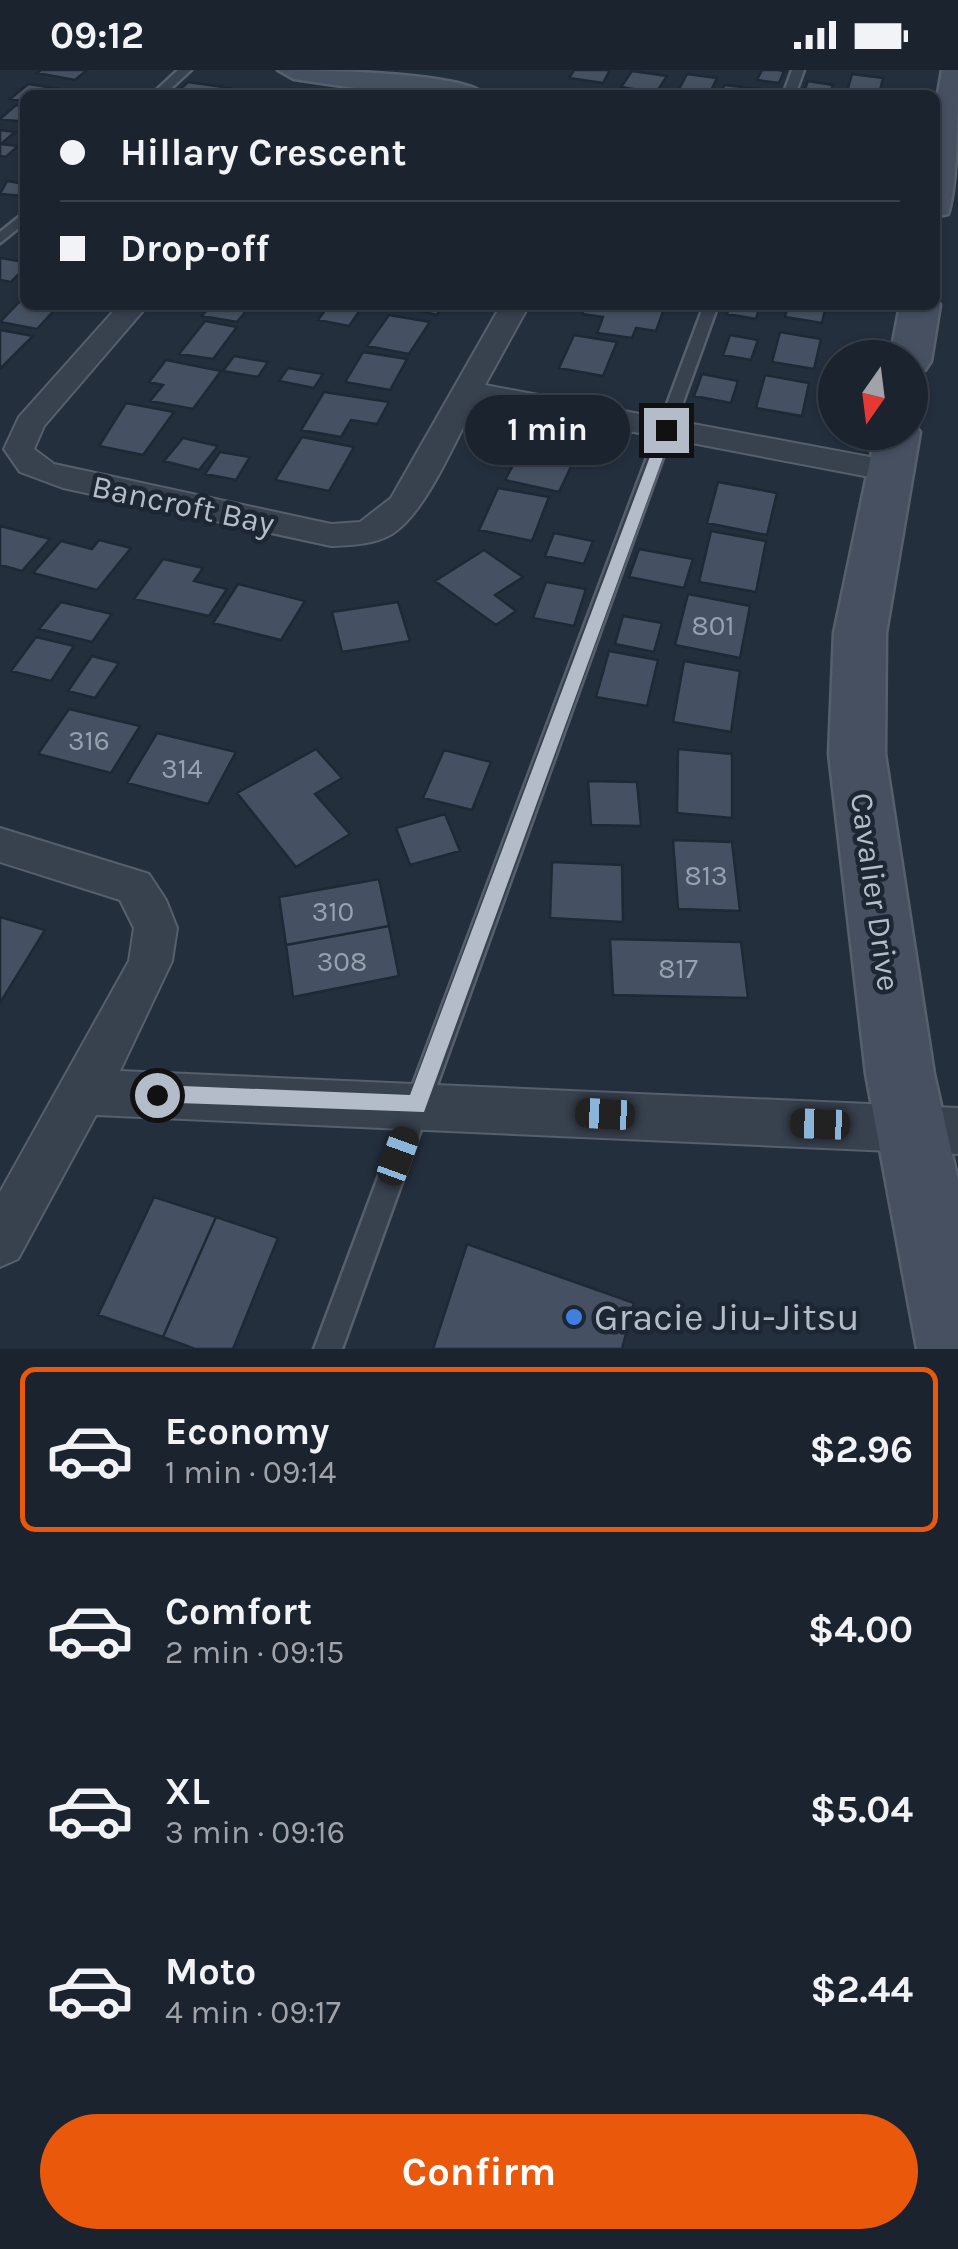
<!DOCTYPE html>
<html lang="en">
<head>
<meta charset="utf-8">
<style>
	body { margin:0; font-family:Karla,sans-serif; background:#282f3a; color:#f1f3f6; height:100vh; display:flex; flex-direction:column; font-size:38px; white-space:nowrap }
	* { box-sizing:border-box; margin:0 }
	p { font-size:32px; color:#a0a4aa }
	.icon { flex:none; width:55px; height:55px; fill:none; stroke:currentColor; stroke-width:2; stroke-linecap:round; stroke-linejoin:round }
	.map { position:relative; height:1279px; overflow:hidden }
	.side { display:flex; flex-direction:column; background:#1b232e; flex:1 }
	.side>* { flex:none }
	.banner { position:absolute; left:20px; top:20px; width:920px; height:220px; border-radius:15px; box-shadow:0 2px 8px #0004,0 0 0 2px #39404a; display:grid; align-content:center; height:220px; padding:0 40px; background:#1b232e }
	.needle { width:65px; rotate:194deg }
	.tools { position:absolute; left:818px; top:270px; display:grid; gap:20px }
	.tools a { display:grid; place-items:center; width:110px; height:110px; border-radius:50%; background:#1b232e; box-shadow:0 2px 8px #0004,0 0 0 2px #39404a; font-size:50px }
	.end { position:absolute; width:45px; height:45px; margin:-22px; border:12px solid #b4bcc9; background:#111; box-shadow:0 0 0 5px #111 }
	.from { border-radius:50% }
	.bubble { position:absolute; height:70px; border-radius:35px; background:#1b232e; box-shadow:0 2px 8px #0004,0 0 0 2px #39404a; font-size:32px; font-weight:700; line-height:70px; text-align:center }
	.car { position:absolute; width:30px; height:60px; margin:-30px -15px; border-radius:12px; box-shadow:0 0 8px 2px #0007; background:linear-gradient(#222 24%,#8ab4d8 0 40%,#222 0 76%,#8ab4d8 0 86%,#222 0) }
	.banner b { display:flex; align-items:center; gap:35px; height:95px; font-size:38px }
	.banner b+b { border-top:2px solid #39404a }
	.banner i { width:25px; height:25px; background:#f1f3f6 }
	ul { padding:18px 0 0; list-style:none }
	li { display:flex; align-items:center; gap:30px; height:165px; margin:0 20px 15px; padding:0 20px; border:5px solid transparent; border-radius:15px }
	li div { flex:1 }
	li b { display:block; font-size:38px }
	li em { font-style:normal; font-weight:700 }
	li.active { border-color:#ea580c }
	li>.icon { width:90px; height:90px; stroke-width:1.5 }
	.action { display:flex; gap:20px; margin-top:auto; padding:20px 40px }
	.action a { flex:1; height:115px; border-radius:60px; background:#ea580c; color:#fff; font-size:40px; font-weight:700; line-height:115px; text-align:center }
	.status { display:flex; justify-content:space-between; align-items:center; height:70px; padding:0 50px; background:#1b232e; direction:ltr }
	.status svg { height:28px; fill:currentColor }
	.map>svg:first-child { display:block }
</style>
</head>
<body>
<div class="status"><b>09:12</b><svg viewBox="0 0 49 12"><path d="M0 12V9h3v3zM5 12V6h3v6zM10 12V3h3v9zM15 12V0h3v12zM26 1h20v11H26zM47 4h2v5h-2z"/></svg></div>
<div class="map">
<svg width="958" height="1279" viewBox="0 0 958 1279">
	<rect width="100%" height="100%" fill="#242f3e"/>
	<path fill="#455162" stroke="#1f2835" stroke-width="2.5" d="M41 0H87L75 10 37 3Z
		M574 0H610L603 13 569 8Z
		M762 0H778L784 1 779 13 757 10Z
		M632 1 667 6 656 23 621 17Z
		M687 4 717 8 709 25 677 23Z
		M852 4 883 8 879 25H846Z
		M808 11 833 15 829 25 804 21Z
		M188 12 230 18 223 25H174Z
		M28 14 61 19 53 25H25V31L10 29Z
		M724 15 769 20 768 25H721Z
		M16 35 25 36V52L0 49Z
		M0 60 15 62 1 74 18 76 6 87 0 86Z
		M7 111 25 114V126L0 124Z
		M0 188 25 192V198L11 212 0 210Z
		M25 226V235H59L37 259 0 252Z
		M211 235H251L237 252 202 246Z
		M329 235H358L363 236 349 256 318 250Z
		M397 235H443L437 245Z
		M586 235H660L665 236 656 261 636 258 632 268 597 263 603 247 582 244Z
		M730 235H760L756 249 727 244Z
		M788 235H826L822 253 785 247Z
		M389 245 430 252 409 284 367 276Z
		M205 251 237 257 213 289 179 284Z
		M0 260 33 266 1 298H0Z
		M780 262 821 269 814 299 772 292Z
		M574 265 617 272 603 306 559 298Z
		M730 265 758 270 751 290 723 285Z
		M363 282 407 289 390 320 345 312Z
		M234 286 268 292 258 307 223 301Z
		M166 290 221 301 193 339 150 331 163 315 149 312Z
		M288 298 323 304 314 318 279 311Z
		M702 304 738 311 731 333 694 326Z
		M765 305 809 313 802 346 756 338Z
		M324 322 389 332 377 354 351 350 341 367 301 360Z
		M126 333 174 342 143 385 99 376Z
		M302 367 354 377 329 421 275 410Z
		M183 368 218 376 199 400 164 391Z
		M525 373 577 384 559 422 505 410Z
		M220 382 250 387 236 410 205 404Z
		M718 412 777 423 767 465 707 453Z
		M498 418 549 427 532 471 479 460Z
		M0 456 50 469 22 501 0 495Z
		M711 461 766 471 756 522 699 512Z
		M554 463 593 471 584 494 545 486Z
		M99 470 131 478 97 520 33 503 61 471 92 479Z
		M639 479 693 489 684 518 629 507Z
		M484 480 523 507 495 525 516 541 496 555 435 511Z
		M163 489 203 498 194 511 227 519 209 546 134 529Z
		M546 512 586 519 574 556 533 548Z
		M238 514 305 531 281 570 213 553Z
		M688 524 750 536 740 588 675 575Z
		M61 532 112 544 92 572 39 559Z
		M398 532 410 571 342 582 332 542Z
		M623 546 662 553 654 582 615 574Z
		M36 567 74 576 51 611 11 601Z
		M609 581 658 590 647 636 596 627Z
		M92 586 119 593 95 628 68 621Z
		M684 591 740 601 731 662 673 652Z
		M69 639 140 656 111 703 38 684Z
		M157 663 236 682 208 734 127 713Z
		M316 679 342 708 315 724 350 764 296 797 237 723Z
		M678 679 732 684V748L677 743Z
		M444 680 491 692 472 740 423 728Z
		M588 711 637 712 641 756 591 755Z
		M445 744 460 781 410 795 396 758Z
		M673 770 732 772 740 841 678 839Z
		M552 792 622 795 623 852 550 848Z
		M379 809 389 856 286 875 279 827Z
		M0 847 45 860 0 933Z
		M389 856 399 906 293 927 286 875Z
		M610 869 741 872 748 928 613 925Z
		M154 1127 216 1147 163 1267 98 1245Z
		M216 1147 278 1168 233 1279H195L163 1267Z
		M467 1174 634 1233 622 1279H433Z"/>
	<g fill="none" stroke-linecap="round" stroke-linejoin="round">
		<defs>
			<path id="lane" d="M178 0H191L164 25H151Z
				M792 0H804L795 25H783Z
				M25 142V153L0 173V162Z
				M704 235H718L342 1279H314Z"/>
			<path id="street" d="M119 235H148L44 356 34 379 54 394 331 454 360 452 391 428 501 235H529L485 315 891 391 907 401 891 411 476 332C456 368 427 442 392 464 373 475 352 475 331 476L63 418 20 402 4 379 19 347Z
				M0 758 149 804 166 830 177 858 172 891 120 1001 958 1038V1084L96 1045 18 1189 0 1197V1122L129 891 134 858 120 830 0 792Z"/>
			<path id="secondary" d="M278 0C312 0 469 2 485 25H403L294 9Z
				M942 0H958C958 36 958 115 948 144L935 147V40Z
				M935 228 940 235 931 291 925 300 910 304V288H890L900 235H935Z
				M910 351 920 362 886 563 885 684 934 1004 958 1111V1279H917L866 1004 829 684 834 563 876 362H910Z"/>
		</defs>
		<use href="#lane" stroke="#565f6c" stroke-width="5"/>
		<use href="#street" stroke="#565f6c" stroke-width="4"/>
		<use href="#secondary" stroke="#565f6c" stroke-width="5"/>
		<use href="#lane" fill="#38414e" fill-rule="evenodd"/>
		<use href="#street" fill="#38414e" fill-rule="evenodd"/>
		<use href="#secondary" fill="#465061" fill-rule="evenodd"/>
	</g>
	<path fill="#b4bcc9" d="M666 356 673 360 424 1042 150 1032V1018L157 1015 410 1025 660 360Z"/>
	<circle fill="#3f7fe0" stroke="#1d2633" stroke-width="4" cx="574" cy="1247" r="10"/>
	<g text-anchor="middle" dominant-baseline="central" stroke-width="9" stroke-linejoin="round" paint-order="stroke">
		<g font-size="28" fill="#98a1af">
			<text x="713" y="555">801</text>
			<text x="89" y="670">316</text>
			<text x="182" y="698">314</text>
			<text x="706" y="805">813</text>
			<text x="333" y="841">310</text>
			<text x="342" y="891">308</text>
			<text x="678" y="898">817</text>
		</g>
		<g font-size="32" fill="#b4bcc9" stroke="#1d2633">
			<text transform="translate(183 435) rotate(12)">Bancroft Bay</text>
			<text transform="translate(875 822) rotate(82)">Cavalier Drive</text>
		</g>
		<g font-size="38" fill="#b4bcc9" stroke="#1d2633" text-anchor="start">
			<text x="594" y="1247">Gracie Jiu-Jitsu</text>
		</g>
	</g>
</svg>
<div class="tools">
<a><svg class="needle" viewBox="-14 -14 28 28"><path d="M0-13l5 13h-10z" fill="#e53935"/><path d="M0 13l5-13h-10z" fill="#a0a4aa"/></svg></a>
</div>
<i class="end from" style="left:157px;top:1025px"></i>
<i class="end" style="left:666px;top:360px"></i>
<div class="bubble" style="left:465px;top:325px;width:165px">1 min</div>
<i class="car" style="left:605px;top:1044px;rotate:273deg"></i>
<i class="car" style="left:820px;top:1054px;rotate:272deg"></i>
<i class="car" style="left:398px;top:1086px;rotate:20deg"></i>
<div class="banner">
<b><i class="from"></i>Hillary Crescent</b>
<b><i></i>Drop-off</b>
</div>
</div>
<section class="side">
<ul>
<li class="active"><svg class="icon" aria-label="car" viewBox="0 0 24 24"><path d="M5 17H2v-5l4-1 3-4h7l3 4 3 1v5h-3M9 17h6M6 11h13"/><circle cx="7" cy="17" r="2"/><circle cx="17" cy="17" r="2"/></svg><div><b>Economy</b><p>1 min · 09:14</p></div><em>$2.96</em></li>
<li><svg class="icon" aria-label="car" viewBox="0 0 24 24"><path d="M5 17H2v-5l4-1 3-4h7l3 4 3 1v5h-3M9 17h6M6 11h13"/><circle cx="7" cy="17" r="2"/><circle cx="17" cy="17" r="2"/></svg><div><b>Comfort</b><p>2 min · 09:15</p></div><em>$4.00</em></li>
<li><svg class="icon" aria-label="car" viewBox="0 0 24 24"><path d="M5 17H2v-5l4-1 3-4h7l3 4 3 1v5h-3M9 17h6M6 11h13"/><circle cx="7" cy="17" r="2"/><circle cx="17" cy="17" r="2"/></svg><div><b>XL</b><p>3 min · 09:16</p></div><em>$5.04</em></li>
<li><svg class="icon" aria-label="car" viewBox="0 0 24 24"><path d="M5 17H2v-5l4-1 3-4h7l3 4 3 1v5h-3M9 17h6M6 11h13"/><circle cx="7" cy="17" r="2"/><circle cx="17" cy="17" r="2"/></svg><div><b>Moto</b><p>4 min · 09:17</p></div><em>$2.44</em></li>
</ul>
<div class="action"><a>Confirm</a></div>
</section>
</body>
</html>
